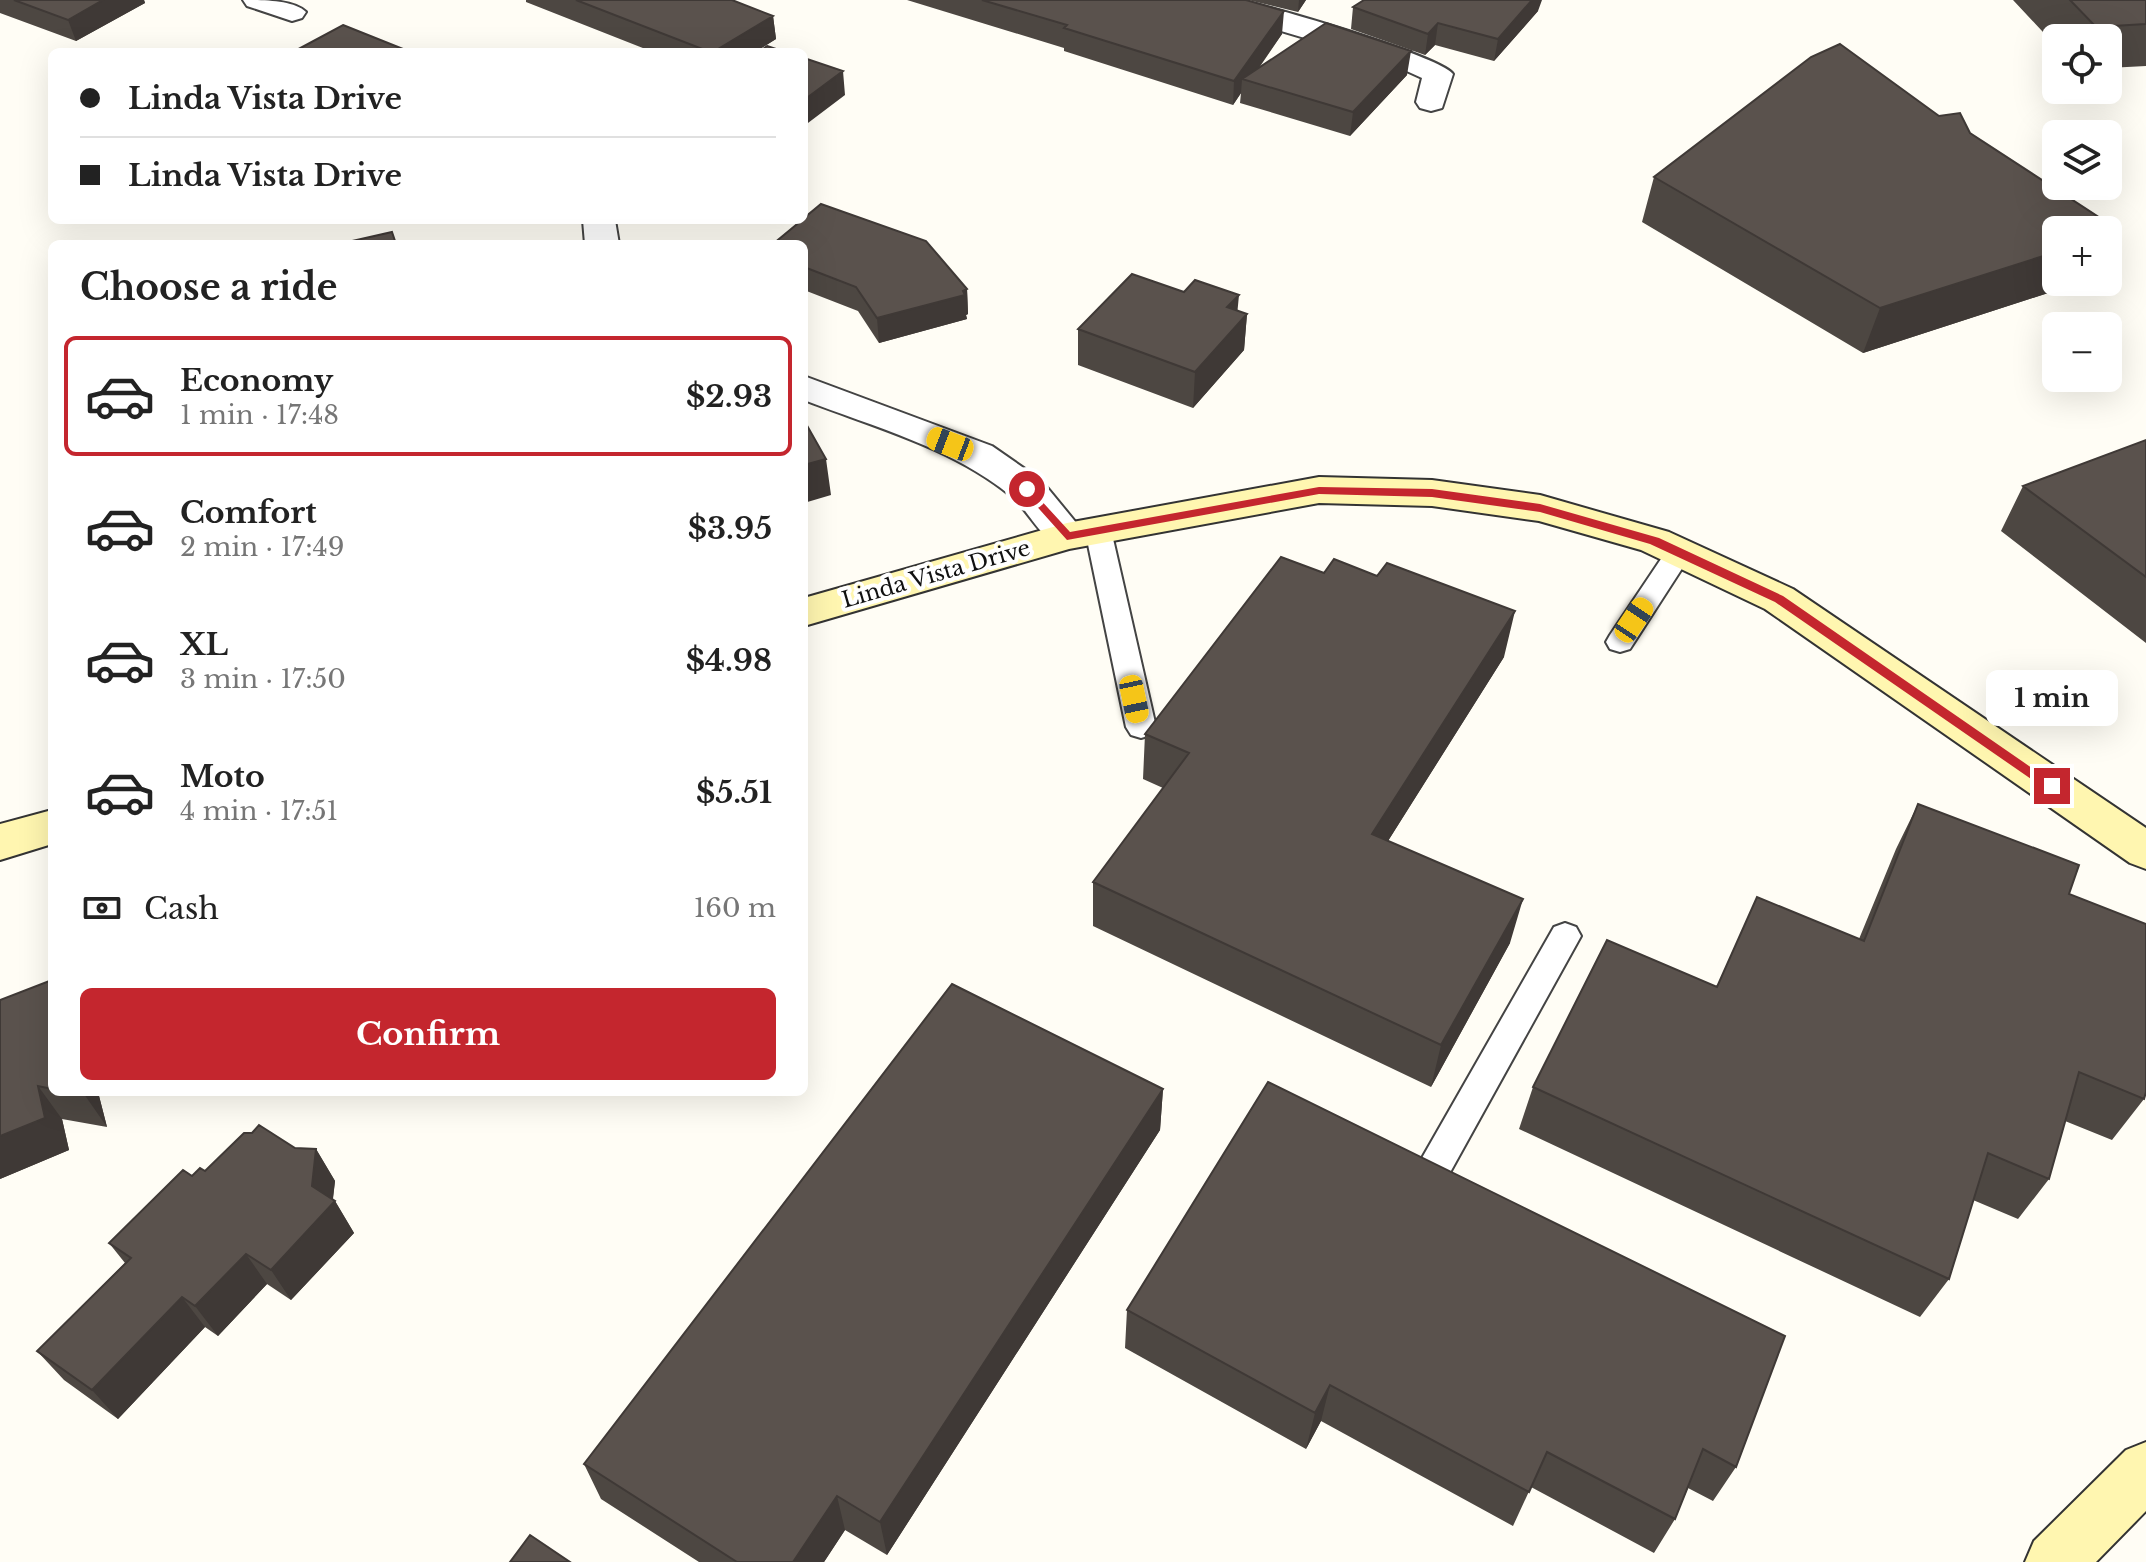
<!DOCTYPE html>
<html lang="en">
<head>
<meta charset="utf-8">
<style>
	body { margin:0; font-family:"Libre Baskerville",serif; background:#f6f6f6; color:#222; height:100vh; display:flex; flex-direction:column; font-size:30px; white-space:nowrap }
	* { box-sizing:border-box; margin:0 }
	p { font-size:26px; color:#767676 }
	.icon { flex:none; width:44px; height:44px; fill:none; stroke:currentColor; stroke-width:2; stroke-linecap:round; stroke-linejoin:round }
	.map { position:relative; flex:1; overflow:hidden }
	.details { position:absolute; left:48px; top:240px; width:760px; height:856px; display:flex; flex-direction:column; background:#fff; border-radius:12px; box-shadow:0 8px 32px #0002 }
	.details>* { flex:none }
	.banner { position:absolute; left:48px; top:48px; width:760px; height:176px; border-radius:12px; box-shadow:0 8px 32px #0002; display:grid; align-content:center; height:176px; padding:0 32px; background:#fff }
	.tools { position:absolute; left:2042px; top:24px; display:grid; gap:16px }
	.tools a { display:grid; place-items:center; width:80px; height:80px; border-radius:12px; background:#fff; box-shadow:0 8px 32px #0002; font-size:40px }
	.end { position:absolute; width:36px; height:36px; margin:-18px; border:10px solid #c4262e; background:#fff; box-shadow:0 0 0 4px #fff }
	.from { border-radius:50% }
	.bubble { position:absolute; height:56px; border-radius:12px; background:#fff; box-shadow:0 8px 32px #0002; font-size:26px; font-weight:700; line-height:56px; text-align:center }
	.car { position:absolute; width:24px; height:48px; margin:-24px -12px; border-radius:10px; box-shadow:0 0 6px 2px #0007; background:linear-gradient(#f5c518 24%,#345 0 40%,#f5c518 0 76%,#345 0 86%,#f5c518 0) }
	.banner b { display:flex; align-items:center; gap:28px; height:76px; font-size:30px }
	.banner b+b { border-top:2px solid #e0e0e0 }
	.banner i { width:20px; height:20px; background:#222 }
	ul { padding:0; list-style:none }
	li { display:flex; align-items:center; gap:24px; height:120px; margin:0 16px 12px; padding:0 16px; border:4px solid transparent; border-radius:12px }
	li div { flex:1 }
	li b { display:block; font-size:30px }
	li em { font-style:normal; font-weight:700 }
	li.active { border-color:#c4262e }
	li>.icon { width:72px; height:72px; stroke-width:1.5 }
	h2 { padding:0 32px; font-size:36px; line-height:96px }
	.pay { display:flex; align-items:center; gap:20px; height:88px; padding:0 32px; font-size:30px }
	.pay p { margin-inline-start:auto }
	.action { display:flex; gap:16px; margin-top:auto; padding:16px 32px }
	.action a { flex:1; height:92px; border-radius:12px; background:#c4262e; color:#fff; font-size:32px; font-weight:700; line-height:92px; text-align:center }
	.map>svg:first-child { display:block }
</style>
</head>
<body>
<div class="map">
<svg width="2146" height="1562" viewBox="0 0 2146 1562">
	<rect width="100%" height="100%" fill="#fffdf5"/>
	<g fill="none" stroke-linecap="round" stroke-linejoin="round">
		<defs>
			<path id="lane" d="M1098 521 1107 524 1111 530 1156 727 1151 735 1141 738 1131 735 1126 727 1085 530 1089 524Z
				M1679 544 1689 547 1692 553 1630 649 1620 652 1610 649 1606 642 1610 635 1669 547Z
				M1565 923 1576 927 1581 936 1442 1187 1430 1192 1418 1187 1412 1176 1418 1165 1554 927Z"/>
			<path id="street" d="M243 0C262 0 294 0 306 12L302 18 292 21 247 6Z
				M1193 0C1207 0 1222 0 1236 0 1264 3 1442 57 1453 74L1442 108 1431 111 1420 108 1416 102 1422 78 1389 63 1197 6Z
				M583 220H615L619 244H585Z
				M804 376 992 446 1041 480 1087 536 1081 545C1045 555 1035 516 1011 496 953 448 874 427 804 400Z"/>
			<path id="secondary" d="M1319 477 1432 480 1540 495 1669 532 1793 589 2146 828V869L2130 863 1765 609 1641 550 1539 521 1432 506 1319 503 1069 549 804 626V598L1067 523Z
				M52 810V844L0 860V824Z
				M2146 1442V1511L2096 1562H2025L2034 1541 2126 1450Z"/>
		</defs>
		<use href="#lane" stroke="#444" stroke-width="4"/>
		<use href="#street" stroke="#444" stroke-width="4"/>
		<use href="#secondary" stroke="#333" stroke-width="4"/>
		<use href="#lane" fill="#fff" fill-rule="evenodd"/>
		<use href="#street" fill="#fff" fill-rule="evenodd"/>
		<use href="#secondary" fill="#fff6b0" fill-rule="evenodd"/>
	</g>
	<path fill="#4d4742" d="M0 0H144L145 3 76 41 0 13Z
		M526 0H732L773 16 776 39 755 52H653L526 2Z
		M907 0H1246L1282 34 1259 68 1407 75 1350 136 1240 103 1241 93 1233 105 1064 51V48Z
		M1248 0H1306L1298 12Z
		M2013 0H2146V66L2108 68V38H2056V46Z
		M1353 7 1538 11 1494 61 1435 45 1425 55 1351 29Z
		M1939 116 1970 133 2120 231 2108 256V230L2056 282H2082L1863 353 1642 222 1654 177Z
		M804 244 967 289 968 314 966 315 967 319 879 343 858 311 804 290Z
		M1238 311 1247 314 1244 350 1193 408 1078 365V329Z
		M2146 440V643L2001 531 2023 486Z
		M1504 657 1388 841 1510 943 1431 1087 1093 926V882L1163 788 1143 779 1145 734Z
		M1918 804 2069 894 2144 1099 2112 1140 2065 1121 2049 1179 2018 1219 1973 1200 1949 1279 1920 1317 1519 1129 1533 1087 1717 987 1859 939 1896 849Z
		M52 980V1092H98L107 1127 62 1119 69 1150 0 1179Z
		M1268 1082 1736 1467 1713 1501 1688 1488 1675 1519 1654 1553 1531 1487 1513 1526 1321 1421 1306 1449 1125 1348 1127 1310Z
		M1163 1089 1160 1130 887 1555 845 1530 824 1562H699L601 1499 584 1464Z
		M295 1148 316 1149 335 1181 333 1199 335 1201 354 1233 291 1300 267 1284 218 1336 205 1327 118 1419 64 1380 37 1351 125 1263 109 1243 192 1176 205 1171Z"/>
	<path fill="#3f3936" d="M103 0H144L145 3 76 41 68 20Z
		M1299 0H1306L1298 12Z
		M1532 0H1542L1538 11 1494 61 1498 39Z
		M1284 11 1282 34 1249 81 1242 79 1241 93 1233 105 1234 81Z
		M773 16 776 39 755 52H713Z
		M1438 23 1435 45 1425 55 1428 34Z
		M1411 51 1407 75 1350 136 1353 112Z
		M843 71 845 95 804 126V100Z
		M2120 231 2108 256V235Z
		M2056 252V282H2082L1863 353 1880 308Z
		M967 289 968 314 966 315 967 319 879 343 877 318Z
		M1239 295 1236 326 1247 314 1244 350 1193 408 1195 372 1227 307Z
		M826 459 831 495 804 503V465Z
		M1515 611 1504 657 1364 879 1372 834Z
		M1523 899 1510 943 1431 1087 1441 1045Z
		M38 1086 62 1119 69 1150 0 1179V1136Z
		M1163 1089 1160 1130 887 1555 880 1522Z
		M83 1092H98L107 1127 84 1094Z
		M316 1149 335 1181 332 1205 335 1201 354 1233 291 1300 271 1270 312 1186Z
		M246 1254 267 1284 218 1336 195 1306Z
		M182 1297 205 1327 118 1419 92 1390Z
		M1330 1385 1321 1421 1306 1449 1315 1413Z
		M837 1496 845 1530 824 1562H793Z"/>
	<path fill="#5a524d" stroke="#3f3936" stroke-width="2" d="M14 0H103L68 20Z
		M576 0H732L773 16 713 52H710Z
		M982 0H1246L1284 11 1234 81 1064 28 1067 25Z
		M1364 0H1532L1498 39 1438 23 1428 34 1353 7Z
		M2070 0H2146V24L2096 27Z
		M1326 23 1411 51 1353 112 1242 79Z
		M343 25 408 51 293 52Z
		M1840 44 1939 116 1960 113 1970 133 2120 231 2108 235V230H2056V252L1880 308 1654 177 1811 57Z
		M767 46 785 52H759Z
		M804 58 843 71 804 100Z
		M821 204 926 241 967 289 963 291 965 295 877 318 856 287 804 267V244H773L802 220H804V218Z
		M392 232 396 244H339Z
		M1132 274 1184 292 1195 280 1239 295 1227 307 1247 314 1195 372 1078 329Z
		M804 422H805L826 459 804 465Z
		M2146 440V577L2023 486Z
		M1281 557 1324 573 1334 559 1377 576 1387 563 1515 611 1372 834 1523 899 1441 1045 1093 882 1189 753 1145 734Z
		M1918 804 2079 865 2069 894 2146 924V1092L2144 1099 2079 1072 2049 1179 1988 1153 1949 1279 1533 1087 1607 940 1717 987 1757 897 1864 941Z
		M52 980V1089L38 1086 45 1118 0 1136V1000Z
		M952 984 1163 1089 880 1522 837 1496 793 1562H737L584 1464Z
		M1268 1082 1785 1336 1736 1467 1703 1449 1675 1519 1547 1452 1529 1492 1330 1385 1315 1413 1127 1310Z
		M259 1125 295 1148 316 1149 312 1186 335 1201 271 1270 246 1254 195 1306 182 1297 92 1390 37 1351 131 1258 109 1243 183 1170 192 1176 200 1168 205 1171 244 1133H252Z
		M530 1535 570 1562H510Z"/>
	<path fill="#c4262e" d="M1027 485 1070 532 1319 487 1432 489 1540 504 1659 538 1783 596 2058 786 2052 791 2047 790 1775 602 1650 544 1540 512 1432 497 1319 494 1067 540 1023 491V486Z"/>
	<g text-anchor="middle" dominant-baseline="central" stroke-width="8" stroke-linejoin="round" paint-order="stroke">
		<g font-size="22" fill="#111" stroke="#fff">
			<text transform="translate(936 574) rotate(-16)">Linda Vista Drive</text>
		</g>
	</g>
</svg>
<div class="tools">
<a><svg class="icon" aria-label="locate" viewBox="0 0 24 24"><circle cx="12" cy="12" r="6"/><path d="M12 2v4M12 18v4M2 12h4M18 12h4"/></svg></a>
<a><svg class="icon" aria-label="layers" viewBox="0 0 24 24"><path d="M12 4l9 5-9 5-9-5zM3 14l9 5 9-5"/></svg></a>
<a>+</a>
<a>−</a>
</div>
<i class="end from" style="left:1027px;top:489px"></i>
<i class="end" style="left:2052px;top:786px"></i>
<div class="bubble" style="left:1986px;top:670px;width:132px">1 min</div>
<i class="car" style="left:950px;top:444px;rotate:291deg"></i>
<i class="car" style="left:1634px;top:620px;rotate:34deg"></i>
<i class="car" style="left:1134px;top:699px;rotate:168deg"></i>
<div class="banner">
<b><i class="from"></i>Linda Vista Drive</b>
<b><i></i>Linda Vista Drive</b>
</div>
<section class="details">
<h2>Choose a ride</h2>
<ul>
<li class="active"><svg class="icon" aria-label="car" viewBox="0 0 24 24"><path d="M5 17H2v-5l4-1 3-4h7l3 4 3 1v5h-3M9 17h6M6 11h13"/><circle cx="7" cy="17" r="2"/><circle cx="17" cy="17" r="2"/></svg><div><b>Economy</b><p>1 min · 17:48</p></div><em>$2.93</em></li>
<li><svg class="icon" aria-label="car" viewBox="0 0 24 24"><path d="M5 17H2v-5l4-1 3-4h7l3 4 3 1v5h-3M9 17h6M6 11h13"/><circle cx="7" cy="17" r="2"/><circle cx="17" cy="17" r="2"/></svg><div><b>Comfort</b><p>2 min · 17:49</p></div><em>$3.95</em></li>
<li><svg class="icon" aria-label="car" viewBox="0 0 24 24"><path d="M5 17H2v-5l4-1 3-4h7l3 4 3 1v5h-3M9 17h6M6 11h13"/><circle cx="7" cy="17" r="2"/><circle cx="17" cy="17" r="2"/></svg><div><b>XL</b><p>3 min · 17:50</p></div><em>$4.98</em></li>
<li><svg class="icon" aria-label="car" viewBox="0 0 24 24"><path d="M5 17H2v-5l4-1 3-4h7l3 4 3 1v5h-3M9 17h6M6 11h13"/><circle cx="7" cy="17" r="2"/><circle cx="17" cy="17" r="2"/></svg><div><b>Moto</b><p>4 min · 17:51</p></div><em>$5.51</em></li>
</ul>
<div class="pay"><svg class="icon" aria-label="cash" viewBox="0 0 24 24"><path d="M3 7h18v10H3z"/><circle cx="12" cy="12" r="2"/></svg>Cash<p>160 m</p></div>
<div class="action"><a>Confirm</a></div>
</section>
</div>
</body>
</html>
